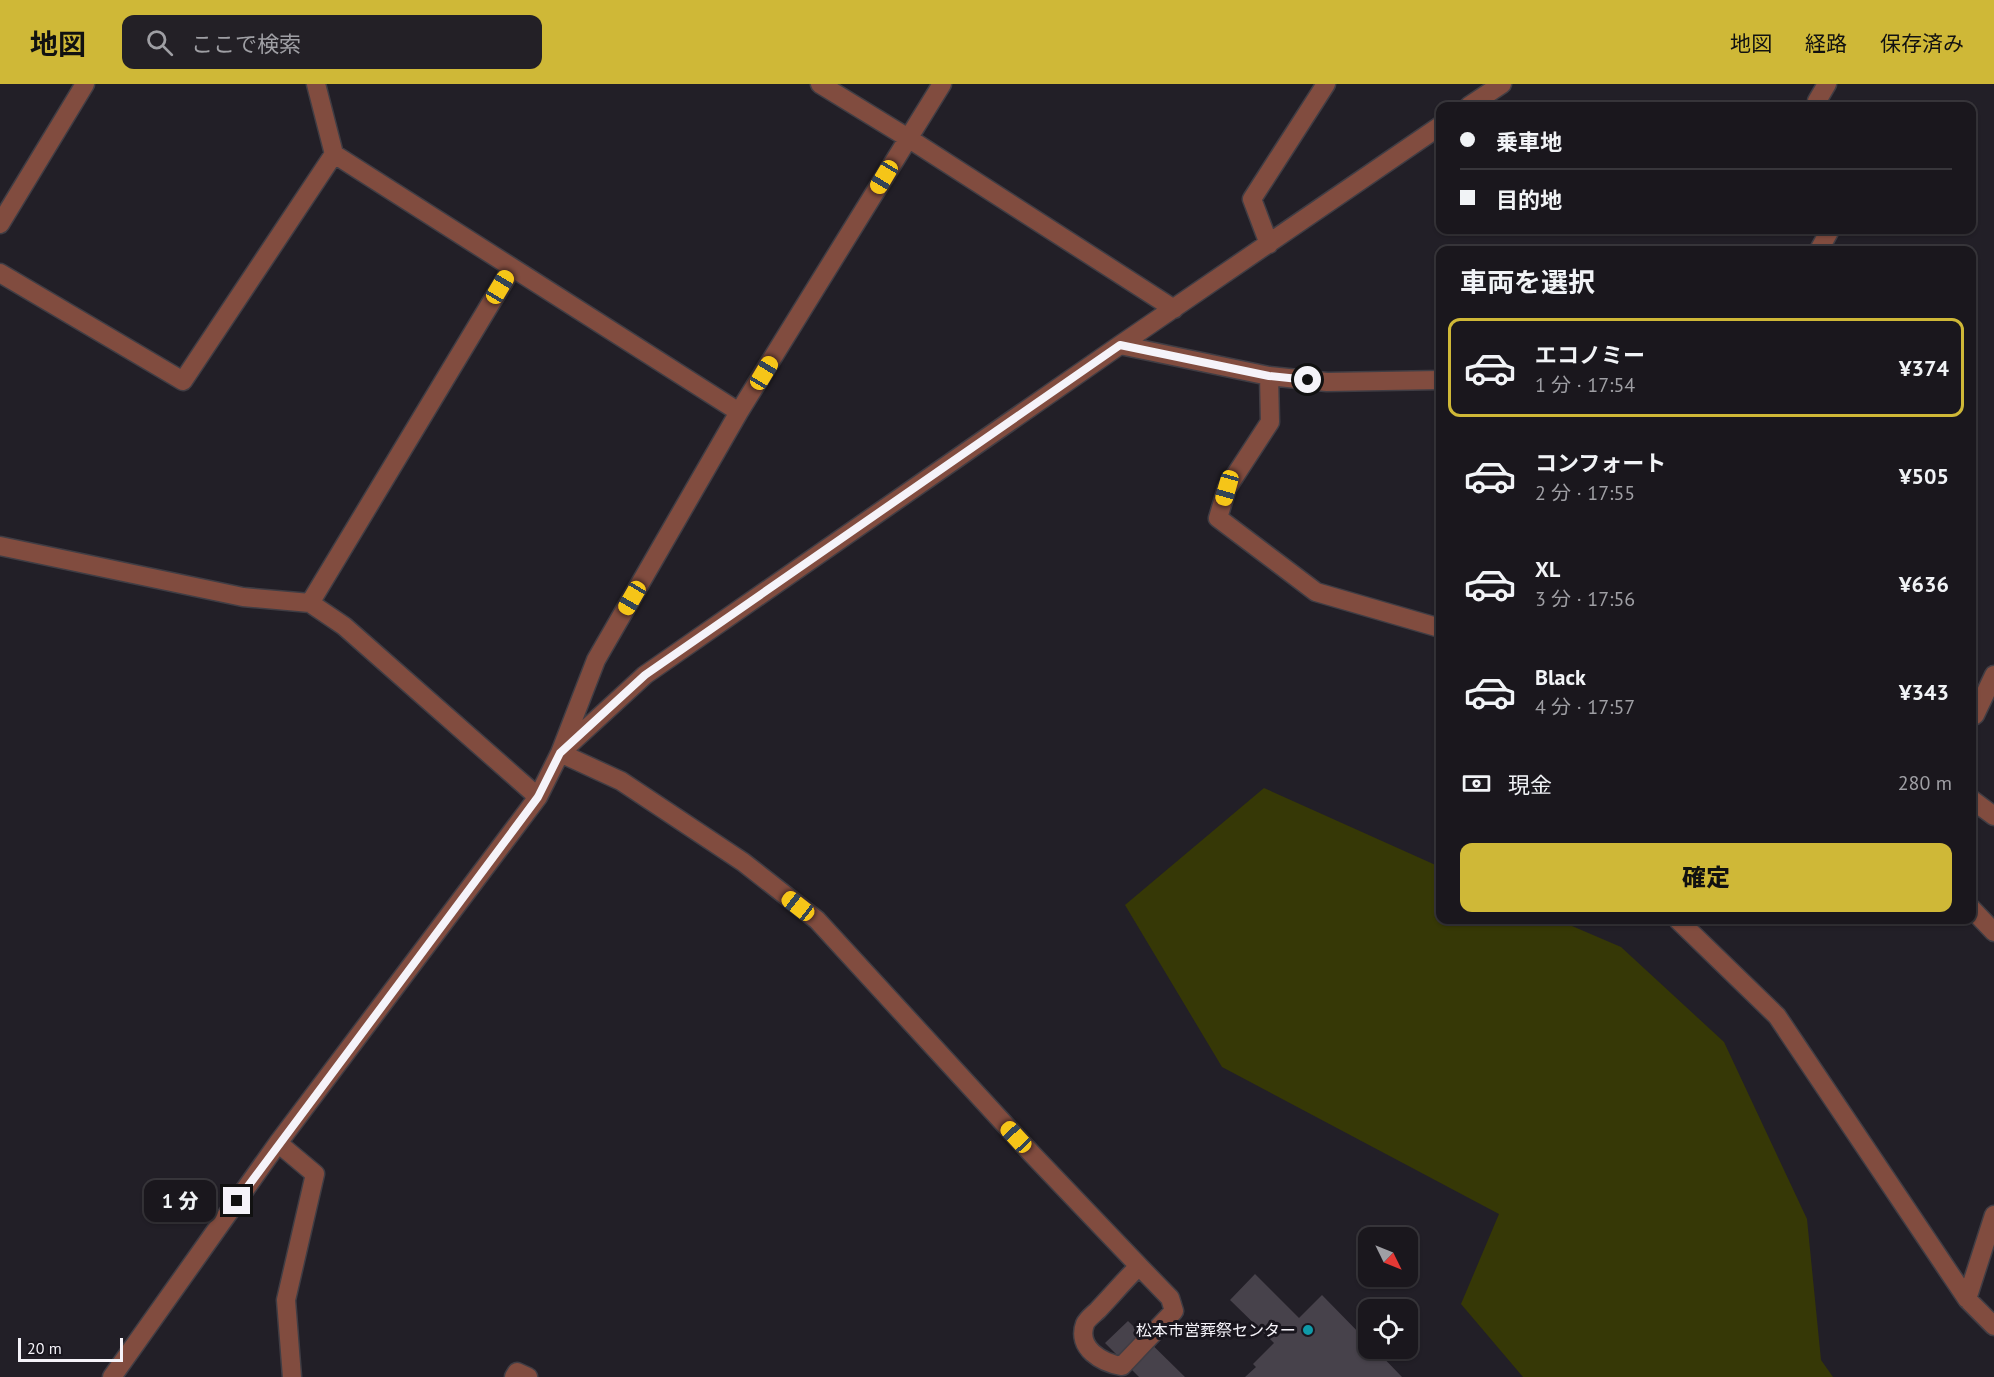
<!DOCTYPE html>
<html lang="ja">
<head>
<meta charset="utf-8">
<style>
	body { margin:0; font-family:"PT Sans","Noto Sans JP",sans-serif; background:#232026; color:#f1f3f6; height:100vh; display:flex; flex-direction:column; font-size:22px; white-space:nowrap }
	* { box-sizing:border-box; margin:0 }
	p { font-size:20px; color:#9f9fa4 }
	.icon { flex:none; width:33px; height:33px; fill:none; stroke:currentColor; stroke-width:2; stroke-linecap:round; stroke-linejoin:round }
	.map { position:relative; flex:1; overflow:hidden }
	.drawer { position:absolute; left:1436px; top:162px; width:540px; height:678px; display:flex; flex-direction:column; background:#1a171d; border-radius:12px; box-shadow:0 2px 4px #0004,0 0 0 2px #38363b }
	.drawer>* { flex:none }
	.guide { position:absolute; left:1436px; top:18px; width:540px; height:132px; border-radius:12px; box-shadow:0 2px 4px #0004,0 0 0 2px #38363b; display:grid; align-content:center; height:132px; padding:0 24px; background:#1a171d }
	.needle { width:39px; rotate:133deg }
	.tools { position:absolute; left:1358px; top:1143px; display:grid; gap:12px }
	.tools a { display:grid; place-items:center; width:60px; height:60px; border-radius:12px; background:#1a171d; box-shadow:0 2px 4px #0004,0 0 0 2px #38363b; font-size:30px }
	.scale { position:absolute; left:18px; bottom:15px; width:105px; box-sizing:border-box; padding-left:6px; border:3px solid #f5f3f9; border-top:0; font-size:16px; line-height:21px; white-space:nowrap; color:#f5f3f9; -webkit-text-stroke:4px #19161e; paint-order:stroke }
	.end { position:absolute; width:27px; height:27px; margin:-14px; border:8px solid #f5f3f9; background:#111; box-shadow:0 0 0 3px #111 }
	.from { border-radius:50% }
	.bubble { position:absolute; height:42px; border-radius:12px; background:#1a171d; box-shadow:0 2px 4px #0004,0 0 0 2px #38363b; font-size:20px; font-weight:800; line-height:42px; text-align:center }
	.car { position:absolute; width:18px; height:36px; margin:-18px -9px; border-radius:8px; box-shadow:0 0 4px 2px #0007; background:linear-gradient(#f5c518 24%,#345 0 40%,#f5c518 0 76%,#345 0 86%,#f5c518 0) }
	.guide b { display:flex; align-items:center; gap:21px; height:57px; font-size:22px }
	.guide b+b { border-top:2px solid #38363b }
	.guide i { width:15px; height:15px; background:#f1f3f6 }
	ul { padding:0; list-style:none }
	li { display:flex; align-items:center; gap:18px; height:99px; margin:0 12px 9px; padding:0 12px; border:3px solid transparent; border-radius:12px }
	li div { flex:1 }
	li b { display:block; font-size:22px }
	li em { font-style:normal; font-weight:800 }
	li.active { border-color:#cfb837 }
	li>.icon { width:54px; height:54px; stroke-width:1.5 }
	h2 { padding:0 24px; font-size:27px; line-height:72px }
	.pay { display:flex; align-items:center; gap:15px; height:66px; padding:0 24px; font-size:22px }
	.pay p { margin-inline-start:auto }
	.action { display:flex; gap:12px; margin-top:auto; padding:12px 24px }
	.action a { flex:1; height:69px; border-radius:12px; background:#cfb837; color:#111; font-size:24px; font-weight:800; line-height:69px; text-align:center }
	header { display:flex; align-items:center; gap:36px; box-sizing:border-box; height:84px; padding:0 30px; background:#cfb837; color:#111 }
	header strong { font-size:28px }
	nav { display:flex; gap:33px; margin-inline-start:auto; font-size:21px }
	.search { width:420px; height:54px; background:#232026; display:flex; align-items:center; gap:15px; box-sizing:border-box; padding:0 21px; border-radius:12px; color:#9f9fa4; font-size:22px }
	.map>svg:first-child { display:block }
</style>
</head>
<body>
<header>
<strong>地図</strong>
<div class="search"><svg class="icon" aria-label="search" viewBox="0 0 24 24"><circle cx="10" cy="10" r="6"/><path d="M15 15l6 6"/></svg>ここで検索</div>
<nav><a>地図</a><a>経路</a><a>保存済み</a></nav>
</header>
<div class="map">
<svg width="1994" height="1293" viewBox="0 0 1994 1293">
	<rect width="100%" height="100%" fill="#221f27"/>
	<path fill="#363806" d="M1264 704 1440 783V836H1558L1621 863 1724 958 1807 1135 1821 1276 1833 1293H1523L1461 1220 1499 1130 1222 983 1125 821Z"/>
	<path fill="#47424b" d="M1255 1190 1299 1234 1322 1211 1368 1258V1264H1374L1402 1293H1245L1256 1283 1253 1280 1274 1259 1230 1216Z
		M1128 1237 1185 1293H1139L1105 1259Z"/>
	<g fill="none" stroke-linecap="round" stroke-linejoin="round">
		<defs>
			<path id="minor" d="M316 0 334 70 739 328
				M820 0 908 54 1174 225
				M1469 22 1502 0
				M1818 22 1817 17 1827 0
				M0 140 85 0
				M1269 160 1252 115 1326 0
				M1819 166 1830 146
				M0 189 183 297 334 70
				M1120 261 1269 292 1327 298 1440 296
				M1269 292 1270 338 1227 404 1218 434 1316 508 1440 544
				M0 462 243 513 310 519 344 542 538 713
				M310 519 512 184
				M1971 633 1975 631 1994 591
				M1971 715 1994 732
				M1971 824 1994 848
				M1678 836 1777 932 1967 1215 1994 1242
				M278 1059 315 1090 286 1216 292 1293
				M1139 1182 1032 1070 817 836 743 778 621 697 560 669 645 591 1120 261 1440 42
				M1139 1182 1170 1214 1174 1227 1122 1282C1102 1279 1076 1264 1085 1240 1087 1235 1094 1230 1098 1226 1112 1211 1125 1196 1139 1182Z
				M1967 1215 1994 1131
				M112 1293 278 1059 538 713 560 669 596 576 739 328 942 0
				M514 1293 517 1288 528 1293"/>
		</defs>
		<use href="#minor" stroke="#403d44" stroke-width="21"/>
		<use href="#minor" stroke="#814c3f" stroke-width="18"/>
	</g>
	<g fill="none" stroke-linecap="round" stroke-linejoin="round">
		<path stroke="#f5f3f9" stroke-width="8" d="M237 1117 538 713 560 669 645 591 1120 261 1269 292 1308 296"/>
	</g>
	<circle fill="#0f9aa8" stroke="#19161e" stroke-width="2" cx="1308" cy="1246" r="6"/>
	<g text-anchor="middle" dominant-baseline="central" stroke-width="6" stroke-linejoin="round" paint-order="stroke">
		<g font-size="16" fill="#f5f3f9" stroke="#19161e" text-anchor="end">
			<text x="1296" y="1246">松本市営葬祭センター</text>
		</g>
	</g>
</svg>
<div class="tools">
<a><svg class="needle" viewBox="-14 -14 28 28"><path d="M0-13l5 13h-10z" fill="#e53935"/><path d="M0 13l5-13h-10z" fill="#9f9fa4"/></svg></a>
<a><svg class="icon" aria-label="locate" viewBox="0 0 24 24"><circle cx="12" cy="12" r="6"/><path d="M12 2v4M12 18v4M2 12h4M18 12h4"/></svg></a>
</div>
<div class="scale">20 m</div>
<i class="end from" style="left:1308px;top:296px"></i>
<i class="end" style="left:237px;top:1117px"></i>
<div class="bubble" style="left:144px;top:1096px;width:72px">1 分</div>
<i class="car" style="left:884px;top:93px;rotate:211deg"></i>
<i class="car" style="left:500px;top:203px;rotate:31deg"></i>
<i class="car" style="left:764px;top:289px;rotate:31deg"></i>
<i class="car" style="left:1227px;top:404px;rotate:196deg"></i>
<i class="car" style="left:632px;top:514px;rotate:210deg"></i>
<i class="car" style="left:798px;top:822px;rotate:308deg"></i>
<i class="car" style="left:1016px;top:1053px;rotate:317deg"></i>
<div class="guide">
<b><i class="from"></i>乗車地</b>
<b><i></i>目的地</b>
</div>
<section class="drawer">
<h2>車両を選択</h2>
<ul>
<li class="active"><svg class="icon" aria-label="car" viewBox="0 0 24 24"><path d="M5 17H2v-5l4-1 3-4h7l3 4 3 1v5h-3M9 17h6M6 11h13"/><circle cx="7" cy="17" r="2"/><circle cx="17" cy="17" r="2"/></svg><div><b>エコノミー</b><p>1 分 · 17:54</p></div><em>¥374</em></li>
<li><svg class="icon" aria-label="car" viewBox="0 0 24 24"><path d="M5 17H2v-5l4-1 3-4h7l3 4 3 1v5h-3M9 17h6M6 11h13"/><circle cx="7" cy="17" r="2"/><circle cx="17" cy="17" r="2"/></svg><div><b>コンフォート</b><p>2 分 · 17:55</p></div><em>¥505</em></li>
<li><svg class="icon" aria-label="car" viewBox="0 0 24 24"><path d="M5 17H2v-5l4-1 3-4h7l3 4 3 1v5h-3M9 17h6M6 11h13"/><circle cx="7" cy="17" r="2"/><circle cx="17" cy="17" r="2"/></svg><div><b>XL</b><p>3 分 · 17:56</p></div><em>¥636</em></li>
<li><svg class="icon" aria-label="car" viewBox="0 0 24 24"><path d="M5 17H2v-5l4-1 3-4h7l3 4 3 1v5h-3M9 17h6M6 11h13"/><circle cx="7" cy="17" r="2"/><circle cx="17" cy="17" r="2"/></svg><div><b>Black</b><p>4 分 · 17:57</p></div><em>¥343</em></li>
</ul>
<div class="pay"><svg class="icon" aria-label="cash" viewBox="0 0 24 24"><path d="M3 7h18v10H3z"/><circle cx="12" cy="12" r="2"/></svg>現金<p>280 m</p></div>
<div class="action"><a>確定</a></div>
</section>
</div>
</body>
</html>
